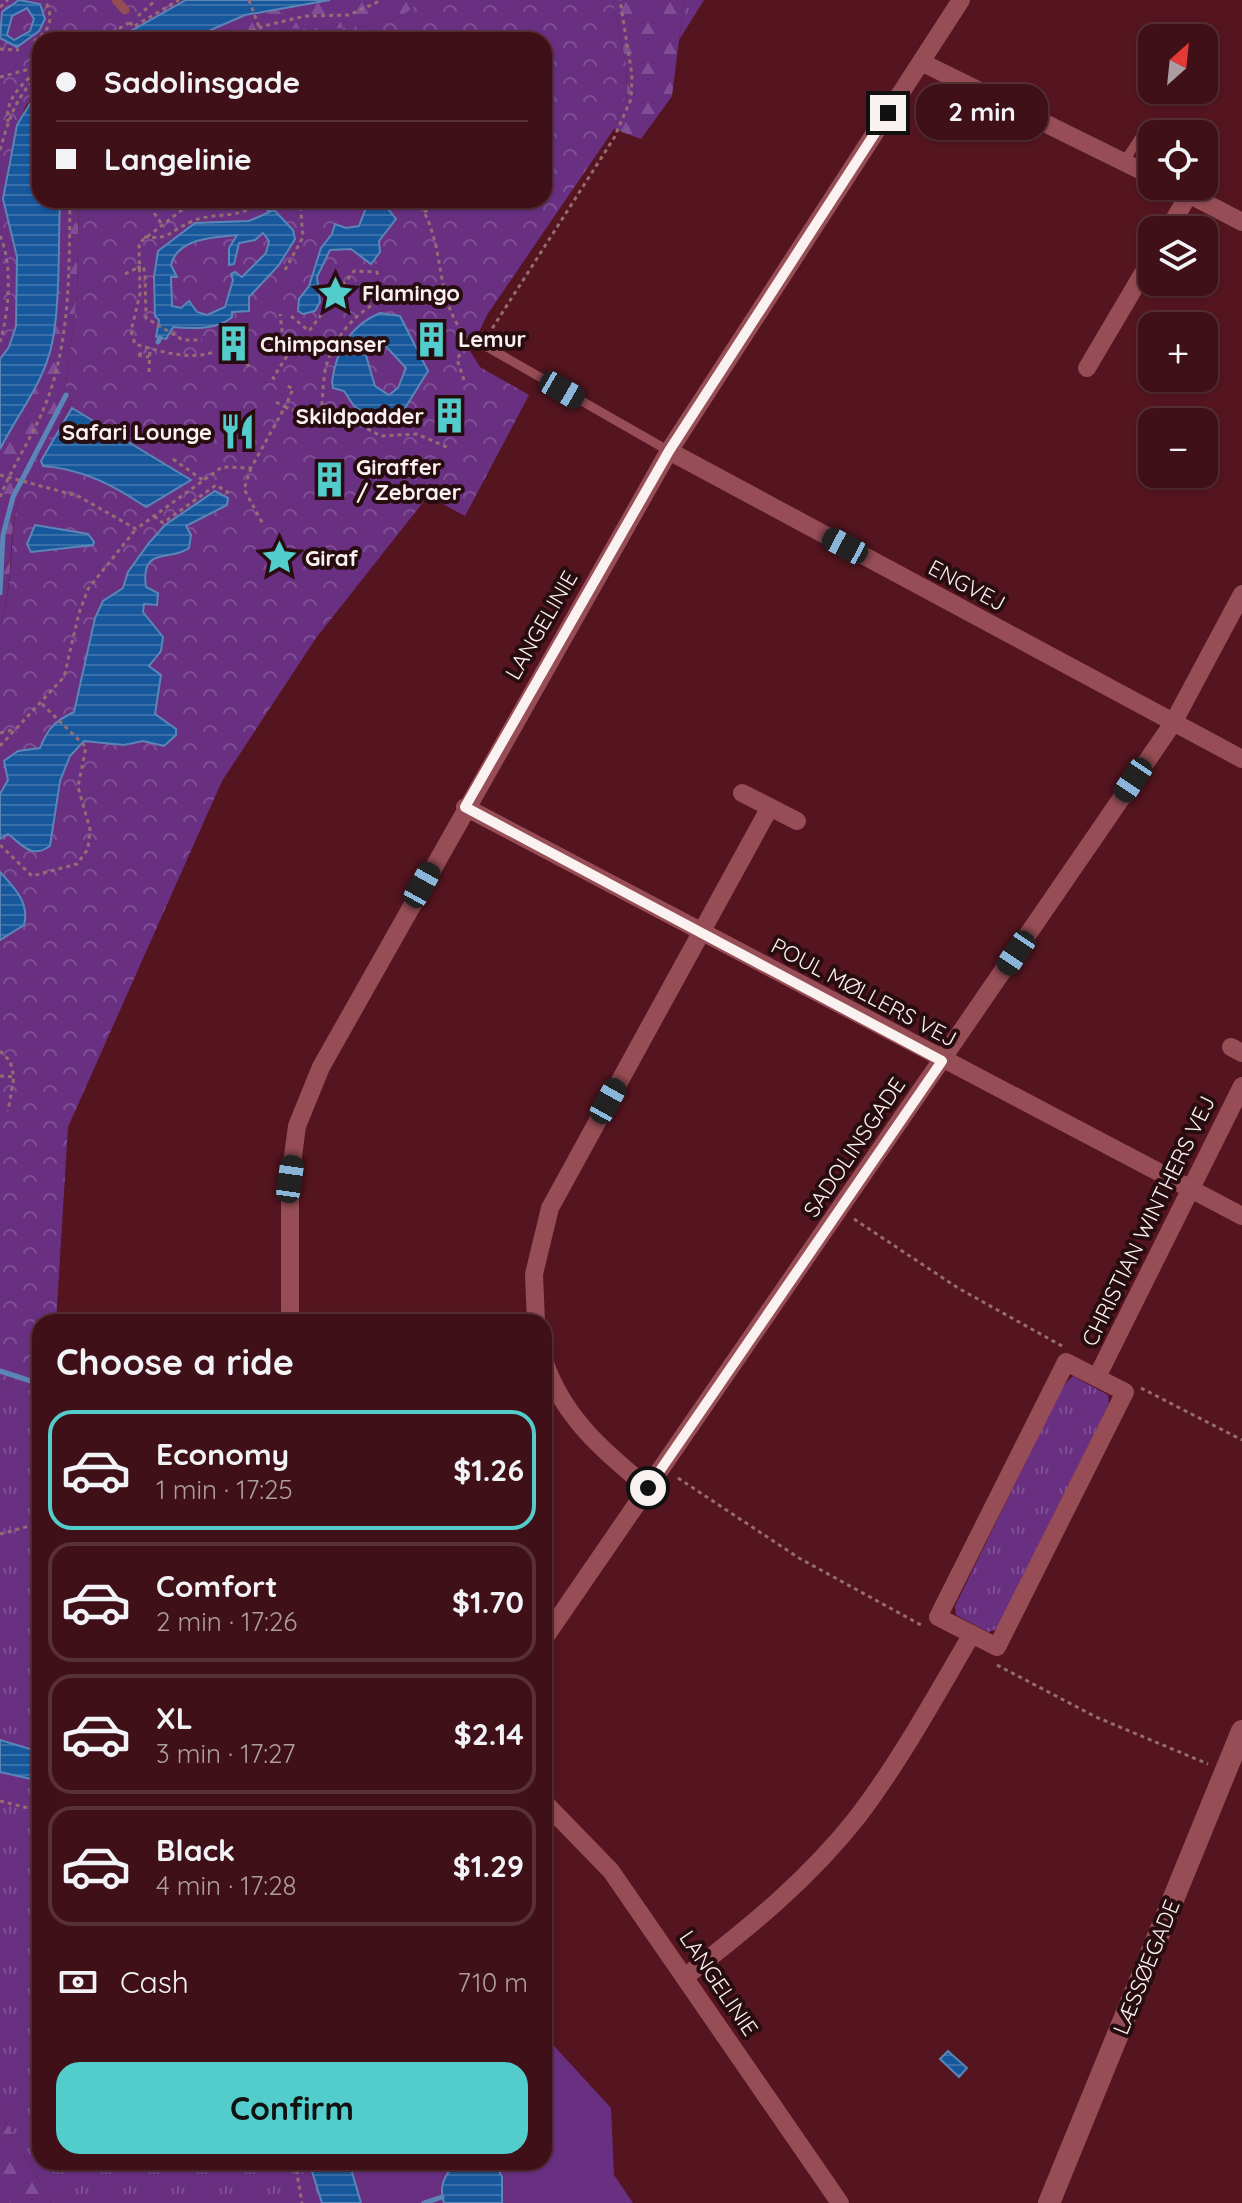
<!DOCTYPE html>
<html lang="en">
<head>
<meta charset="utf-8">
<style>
	body { margin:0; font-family:Quicksand,sans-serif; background:#4a1e25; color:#f1f3f6; height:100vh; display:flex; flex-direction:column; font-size:30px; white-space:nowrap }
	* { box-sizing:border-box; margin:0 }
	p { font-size:26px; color:#ad9da2 }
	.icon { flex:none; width:44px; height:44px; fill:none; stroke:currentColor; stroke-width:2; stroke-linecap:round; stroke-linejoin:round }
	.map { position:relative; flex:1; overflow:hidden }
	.panel { position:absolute; left:32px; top:1314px; width:520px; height:856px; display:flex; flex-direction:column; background:#3f1018; border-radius:24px; box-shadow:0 2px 6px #0004,0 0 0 2px #583037 }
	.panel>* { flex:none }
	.top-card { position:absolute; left:32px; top:32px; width:520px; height:176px; border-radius:24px; box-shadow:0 2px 6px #0004,0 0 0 2px #583037; display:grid; align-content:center; height:176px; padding:0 24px; background:#3f1018 }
	.needle { width:52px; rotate:27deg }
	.controls { position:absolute; left:1138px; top:24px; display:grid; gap:16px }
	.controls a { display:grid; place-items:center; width:80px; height:80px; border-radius:16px; background:#3f1018; box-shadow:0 2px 6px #0004,0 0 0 2px #583037; font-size:40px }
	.end { position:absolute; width:36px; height:36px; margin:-18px; border:10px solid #faf1f1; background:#111; box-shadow:0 0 0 4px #111 }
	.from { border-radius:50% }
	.bubble { position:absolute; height:56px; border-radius:24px; background:#3f1018; box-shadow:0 2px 6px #0004,0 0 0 2px #583037; font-size:26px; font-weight:700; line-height:56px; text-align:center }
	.car { position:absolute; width:24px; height:48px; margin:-24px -12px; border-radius:10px; box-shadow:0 0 6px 2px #0007; background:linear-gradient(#222 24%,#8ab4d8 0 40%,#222 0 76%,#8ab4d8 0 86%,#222 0) }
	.top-card b { display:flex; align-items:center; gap:28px; height:76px; font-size:30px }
	.top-card b+b { border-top:2px solid #583037 }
	.top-card i { width:20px; height:20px; background:#f1f3f6 }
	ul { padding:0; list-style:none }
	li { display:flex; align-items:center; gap:24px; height:120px; margin:0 16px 12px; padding:0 8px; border:4px solid #583037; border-radius:24px }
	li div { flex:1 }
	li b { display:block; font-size:30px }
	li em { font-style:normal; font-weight:700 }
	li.selected { border-color:#53cdcb }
	li>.icon { width:72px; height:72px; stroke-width:1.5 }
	h2 { padding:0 24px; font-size:36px; line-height:96px }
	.pay { display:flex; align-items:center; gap:20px; height:88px; padding:0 24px; font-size:30px }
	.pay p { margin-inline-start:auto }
	.action { display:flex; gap:16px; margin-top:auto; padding:16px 24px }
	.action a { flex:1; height:92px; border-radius:24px; background:#53cdcb; color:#111; font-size:32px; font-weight:700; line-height:92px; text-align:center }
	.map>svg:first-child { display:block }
</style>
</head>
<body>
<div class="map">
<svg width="1242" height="2203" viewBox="0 0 1242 2203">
	<defs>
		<pattern id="grass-tufts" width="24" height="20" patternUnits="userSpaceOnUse" patternTransform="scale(2)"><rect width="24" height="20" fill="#693082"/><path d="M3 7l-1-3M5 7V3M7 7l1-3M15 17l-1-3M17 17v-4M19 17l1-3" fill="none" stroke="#7f4e94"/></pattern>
		<pattern id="forest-firs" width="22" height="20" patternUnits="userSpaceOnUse" patternTransform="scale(2)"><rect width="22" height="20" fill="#693082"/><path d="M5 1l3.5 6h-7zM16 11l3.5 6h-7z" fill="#7f4e94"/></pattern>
		<pattern id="park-crowns" width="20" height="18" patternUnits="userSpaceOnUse" patternTransform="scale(2)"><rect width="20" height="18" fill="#693082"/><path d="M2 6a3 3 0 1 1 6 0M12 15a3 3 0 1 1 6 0" fill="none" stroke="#7f4e94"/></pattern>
		<pattern id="water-rules" width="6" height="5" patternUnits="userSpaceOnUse" patternTransform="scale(2)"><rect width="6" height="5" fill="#17579c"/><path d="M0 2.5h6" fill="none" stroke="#3a70aa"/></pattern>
	</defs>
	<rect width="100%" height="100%" fill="#541520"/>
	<path fill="url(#grass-tufts)" d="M684 0H704L679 40Z
		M1073 1376 1108 1395 1109 1404 997 1629 988 1632 956 1615 955 1606 1063 1386Z
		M0 1381 40 1394V1752L0 1740Z
		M0 1772 40 1781V2162H309L322 2203H51L0 2111Z"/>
	<path fill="url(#forest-firs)" d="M330 0H420C391 40 309 23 267 32 259 33 252 38 244 40 226 43 206 40 188 40L245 15Z
		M613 0H684L672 96 641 139 614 129 627 92 626 65Z
		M60 200H79L77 295 65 392 73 398C58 427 26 472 18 502 7 541 15 585 0 624V449L38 383 54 326Z
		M0 2111 51 2203H0Z"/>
	<path fill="url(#park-crowns)" d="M0 0H186L115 40H40V87L25 107 9 160 3 198 17 257 16 326 9 347 0 359Z
		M420 0H613L626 65 627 92 614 129 487 315 470 351 480 367 529 395 465 516 428 496 316 638 222 781 68 1127 56 1322H40V1394L0 1381V624C15 586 8 542 18 502 27 465 56 432 73 398L65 393 77 295 79 200H544V40H243C251 37 259 33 267 31 310 23 390 40 420 0Z"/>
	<path fill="#693082" d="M544 2035 611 2108 614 2175 633 2203H361L349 2162H544Z"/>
	<path fill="url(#water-rules)" stroke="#5b85b6" stroke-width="2" fill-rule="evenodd" d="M19 0 40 4 45 19 39 31 17 47 0 38 2 12ZM27 8 34 19 30 31 14 40 7 35 12 16Z
		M186 0H330L245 15 188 40H115Z
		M40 87V200H60C58 242 61 318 49 355 39 389 16 417 0 449V359L9 347 16 326 17 257 3 199 17 125Z
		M369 200H381L396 219 379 241 380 252 371 264 351 249 330 250 317 277 320 302 315 311 303 314 298 311 299 299 309 286 321 248 332 234 335 224 346 228 359 226Z
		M274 210 293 230 295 239 279 265 249 297V311L232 312V317C218 330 192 329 173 327L166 339 156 337 159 320 155 316 154 277 158 251 195 223 249 221ZM263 233 269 241 266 253 242 277 235 272 231 274 233 280 225 307 207 315 197 312 189 301 181 308 172 306 171 277H177L171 265C177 238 215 237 237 235L229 248V265L234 264 239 243 255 240Z
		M380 313 400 316 428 371 402 413H383L379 422 354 406 344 391 333 388 332 382C336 351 349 326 380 313ZM382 342 406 368 398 388 389 395 375 386 365 352 373 343Z
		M72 408 191 480 146 507C113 485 83 469 43 466L41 461Z
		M215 491 228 498 227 505 186 526 191 535 189 548C171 562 140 545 146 587L158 593 157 605 144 604 143 612 163 637 161 651 149 666 161 675 155 714 176 729V735L164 746 143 741 124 745 84 741 70 756 60 781 50 846C31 859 24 846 8 834L0 839V794L8 780 4 761 18 751 40 748C48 728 55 721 74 712L95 618 103 601 123 588 128 572 149 543 165 525Z
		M35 525 88 534 94 542 93 545 31 552 27 544Z
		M0 872C14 887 30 903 24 925L0 940Z
		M0 1740 40 1752V1781L0 1772Z
		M948 2051 967 2068 959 2077 940 2059Z
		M309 2162H349L361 2203H322Z
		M458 2162 496 2165 502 2177V2203H444C438 2186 445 2173 458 2162Z"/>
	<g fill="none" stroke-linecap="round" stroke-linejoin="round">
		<path stroke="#5b85b6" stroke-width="5" d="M156 206 165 200
			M269 210 270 200
			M158 342 160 338
			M0 593 3 535 13 497 66 395
			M0 1371 40 1384
			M424 2203 442 2197"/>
		<path stroke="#966c73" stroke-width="3" stroke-dasharray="4 4" stroke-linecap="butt" d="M249 0 264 40
			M0 7 8 0
			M138 16 156 0
			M130 22 133 27 179 0
			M98 40 129 23
			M229 40 264 26 305 16 349 15 382 0
			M34 41C51 30 54 18 45 0
			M0 49 19 50
			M0 77 37 67 40 69C23 82 4 100 8 122
			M0 150C8 122 16 94 40 75
			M145 200 161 223
			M195 200 139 243 140 294 131 331 135 344C159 351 190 361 214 352
			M282 200H305
			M417 200C450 250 430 295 469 341L457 359 464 380
			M424 212 444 200
			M0 236C13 264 9 312 0 342
			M144 237C171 240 169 231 191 222 216 210 238 222 262 200
			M137 268 143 266 145 273 146 318 183 340H202
			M285 270 303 237 300 202
			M125 274 137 268
			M291 316 309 331 354 271 377 272 378 275
			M488 335 614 138 631 99 632 75 620 0
			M138 355 149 357
			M138 355 146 351
			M242 357 249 366
			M149 372 150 348
			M275 379 273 378 290 351 284 346 280 314
			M276 402 285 407 293 389 286 385
			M322 405C323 393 323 379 326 367 334 333 367 298 404 294 415 292 429 294 441 294
			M173 459 204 481
			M251 468 244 489 264 526
			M0 475 78 496 136 529 222 467 251 468 285 407 320 420 322 405 381 436 417 434 449 448
			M0 497C12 467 31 439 44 408 71 343 69 269 70 200
			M154 516 163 523 216 485 229 493
			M0 733 15 729
			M0 746 64 677 79 613 88 589 136 529
			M0 845 32 876 77 864 88 849 90 829 78 787 86 747 41 703
			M0 1051 10 1061 14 1077
			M0 1076 14 1077 8 1111
			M854 1219 958 1288 1062 1346
			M1141 1388 1242 1440
			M678 1478 799 1558 921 1625
			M0 1534 40 1523
			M997 1665 1096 1717 1208 1764
			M0 1801 40 1811
			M295 2162 302 2203"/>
		<path stroke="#974d56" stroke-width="9" d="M116 0 125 10
			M1124 162 1147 126
			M482 344 669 451"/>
		<path stroke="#974d56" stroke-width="18" d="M921 62 1152 176
			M1173 186 1242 222
			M1168 230 1189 194
			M1087 368 1152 258
			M669 451 1242 759
			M742 793 797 821
			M465 807 1242 1216
			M1231 1047 1242 1053
			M290 1322V1179L297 1126 321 1067 669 451 961 0
			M536 1322 534 1274 550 1208 770 807
			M544 1360C562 1416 603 1451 648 1488
			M1066 1362 1125 1392 997 1647 938 1617Z
			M1097 1377 1242 1086
			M544 1639 1173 723 1242 594
			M544 1802 611 1871 840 2203
			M686 1976C749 1928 810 1878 859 1815 902 1758 936 1695 972 1634"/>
		<path stroke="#974d56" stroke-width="22" d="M1049 2203 1242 1731"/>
	</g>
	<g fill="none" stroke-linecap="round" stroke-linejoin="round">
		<path stroke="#faf1f1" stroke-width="10" d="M648 1488 942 1061 465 807 669 451 888 113"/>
	</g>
	<defs>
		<symbol id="sight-bare" viewBox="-9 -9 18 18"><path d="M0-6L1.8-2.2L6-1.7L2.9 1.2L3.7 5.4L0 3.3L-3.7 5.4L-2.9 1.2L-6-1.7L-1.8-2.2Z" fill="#53cdcb" stroke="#280d10" stroke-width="2.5" paint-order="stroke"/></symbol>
		<symbol id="building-bare" viewBox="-9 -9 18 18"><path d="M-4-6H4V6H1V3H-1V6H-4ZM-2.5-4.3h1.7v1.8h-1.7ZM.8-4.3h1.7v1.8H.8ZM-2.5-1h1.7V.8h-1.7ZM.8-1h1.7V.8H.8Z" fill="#53cdcb" stroke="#280d10" stroke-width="2.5" paint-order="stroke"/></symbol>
		<symbol id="restaurant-bare" viewBox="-9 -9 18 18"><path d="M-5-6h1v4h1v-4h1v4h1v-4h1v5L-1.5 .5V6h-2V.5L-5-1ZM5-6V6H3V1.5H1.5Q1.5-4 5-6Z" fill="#53cdcb" stroke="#280d10" stroke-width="2.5" paint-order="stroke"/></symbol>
	</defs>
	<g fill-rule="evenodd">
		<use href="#sight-bare" x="310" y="268" width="51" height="51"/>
		<use href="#building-bare" x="406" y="314" width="51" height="51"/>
		<use href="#building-bare" x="208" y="318" width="51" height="51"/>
		<use href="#building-bare" x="424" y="390" width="51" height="51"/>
		<use href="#restaurant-bare" x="212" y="406" width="51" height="51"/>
		<use href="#building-bare" x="304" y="454" width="51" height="51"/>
		<use href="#sight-bare" x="254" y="532" width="51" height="51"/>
	</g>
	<g text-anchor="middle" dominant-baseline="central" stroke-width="8" stroke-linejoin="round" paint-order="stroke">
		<g font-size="22" font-weight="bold" fill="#faf1f1" stroke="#280d10" text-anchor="start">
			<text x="362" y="293">Flamingo</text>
			<text x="458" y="339">Lemur</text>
			<text x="260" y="344">Chimpanser</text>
			<text x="424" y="416" text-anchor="end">Skildpadder</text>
			<text x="212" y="432" text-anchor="end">Safari Lounge</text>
			<text x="356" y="467">Giraffer<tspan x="356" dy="25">/ Zebraer</tspan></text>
			<text x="305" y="558">Giraf</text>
		</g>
		<g font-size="22" fill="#faf1f1" stroke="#280d10">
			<text transform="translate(967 585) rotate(28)">ENGVEJ</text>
			<text transform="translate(541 625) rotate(-60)">LANGELINIE</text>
			<text transform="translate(864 992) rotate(28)">POUL MØLLERS VEJ</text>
			<text transform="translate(854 1147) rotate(-56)">SADOLINSGADE</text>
			<text transform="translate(1148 1221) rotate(-64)">CHRISTIAN WINTHERS VEJ</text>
			<text transform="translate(1146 1967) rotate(-68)">LÆSSØEGADE</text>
			<text transform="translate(719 1983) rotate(56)">LANGELINIE</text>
		</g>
	</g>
</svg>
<div class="controls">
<a><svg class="needle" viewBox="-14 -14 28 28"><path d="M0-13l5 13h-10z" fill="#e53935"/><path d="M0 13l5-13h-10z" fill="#ad9da2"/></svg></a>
<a><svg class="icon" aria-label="locate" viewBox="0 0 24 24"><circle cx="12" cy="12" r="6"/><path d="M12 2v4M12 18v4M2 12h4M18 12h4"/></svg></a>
<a><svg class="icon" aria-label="layers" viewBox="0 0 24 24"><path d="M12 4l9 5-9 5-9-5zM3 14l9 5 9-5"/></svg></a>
<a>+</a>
<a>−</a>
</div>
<i class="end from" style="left:648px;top:1488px"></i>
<i class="end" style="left:888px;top:113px"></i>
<div class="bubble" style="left:916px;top:84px;width:132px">2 min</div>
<i class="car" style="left:562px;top:390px;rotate:120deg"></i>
<i class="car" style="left:845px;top:546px;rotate:298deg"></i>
<i class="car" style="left:1133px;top:780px;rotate:214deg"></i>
<i class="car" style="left:422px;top:885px;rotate:29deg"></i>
<i class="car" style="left:1016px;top:953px;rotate:214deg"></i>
<i class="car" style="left:608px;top:1101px;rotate:29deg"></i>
<i class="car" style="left:290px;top:1179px;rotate:8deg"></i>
<div class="top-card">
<b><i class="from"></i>Sadolinsgade</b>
<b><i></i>Langelinie</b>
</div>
<section class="panel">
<h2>Choose a ride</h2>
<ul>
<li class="selected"><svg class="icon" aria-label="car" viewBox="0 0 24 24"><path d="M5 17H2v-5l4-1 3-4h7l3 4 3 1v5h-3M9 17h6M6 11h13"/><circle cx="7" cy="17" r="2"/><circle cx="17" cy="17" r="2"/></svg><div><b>Economy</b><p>1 min · 17:25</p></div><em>$1.26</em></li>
<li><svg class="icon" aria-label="car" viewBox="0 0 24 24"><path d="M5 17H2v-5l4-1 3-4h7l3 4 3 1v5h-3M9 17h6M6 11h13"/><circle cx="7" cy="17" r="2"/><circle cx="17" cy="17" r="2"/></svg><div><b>Comfort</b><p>2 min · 17:26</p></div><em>$1.70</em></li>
<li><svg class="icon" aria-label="car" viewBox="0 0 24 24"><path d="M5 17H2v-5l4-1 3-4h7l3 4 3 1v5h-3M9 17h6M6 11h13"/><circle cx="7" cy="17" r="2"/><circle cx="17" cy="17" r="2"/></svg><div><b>XL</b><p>3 min · 17:27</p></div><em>$2.14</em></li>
<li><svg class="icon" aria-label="car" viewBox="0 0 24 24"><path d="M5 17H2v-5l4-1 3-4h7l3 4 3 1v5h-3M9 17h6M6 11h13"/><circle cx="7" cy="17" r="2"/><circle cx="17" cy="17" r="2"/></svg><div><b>Black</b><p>4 min · 17:28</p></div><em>$1.29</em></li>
</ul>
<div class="pay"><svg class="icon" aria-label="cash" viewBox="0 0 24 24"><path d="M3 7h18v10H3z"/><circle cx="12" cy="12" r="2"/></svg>Cash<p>710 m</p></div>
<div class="action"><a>Confirm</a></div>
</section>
</div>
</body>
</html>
